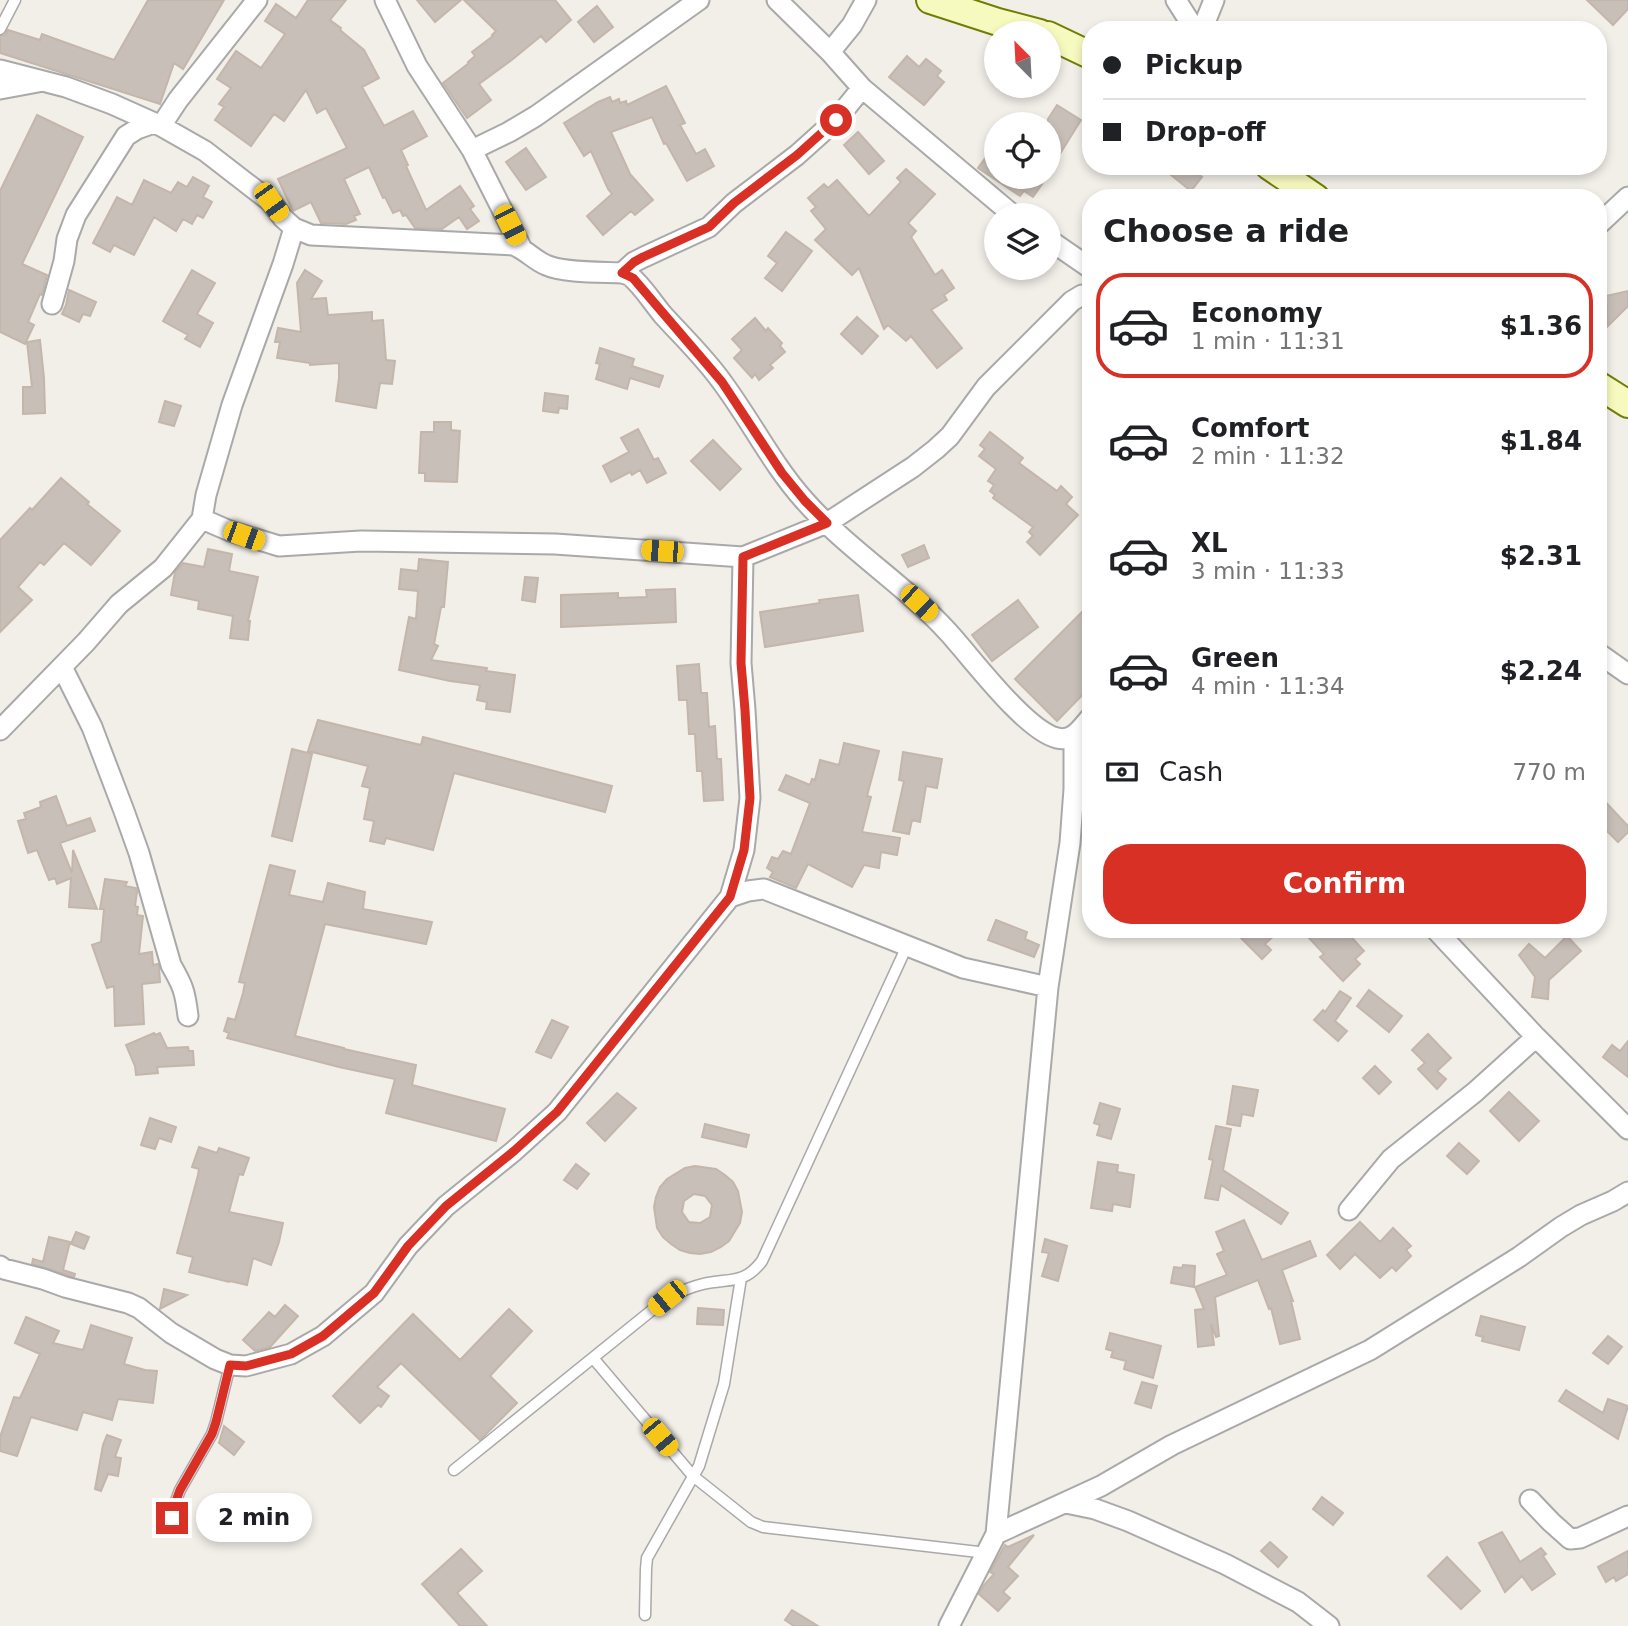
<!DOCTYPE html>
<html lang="en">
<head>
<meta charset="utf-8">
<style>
	body { margin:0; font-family:"DejaVu Sans",sans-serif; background:#f2f2f2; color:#202124; height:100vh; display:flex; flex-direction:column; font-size:26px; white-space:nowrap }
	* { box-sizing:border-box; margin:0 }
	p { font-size:23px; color:#757577 }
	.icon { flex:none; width:38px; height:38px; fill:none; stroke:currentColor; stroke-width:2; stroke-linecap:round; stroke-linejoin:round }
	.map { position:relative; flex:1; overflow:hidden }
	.side { position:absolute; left:1082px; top:189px; width:525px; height:749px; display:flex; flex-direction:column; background:#fff; border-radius:28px; box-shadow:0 4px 10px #0003 }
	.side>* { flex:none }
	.hud { position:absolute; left:1082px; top:21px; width:525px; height:154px; border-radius:28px; box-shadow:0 4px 10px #0003; display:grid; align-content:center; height:154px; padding:0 21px; background:#fff }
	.needle { width:46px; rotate:336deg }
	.buttons { position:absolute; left:984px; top:21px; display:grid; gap:14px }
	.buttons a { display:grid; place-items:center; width:77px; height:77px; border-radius:50%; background:#fff; box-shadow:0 4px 10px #0003; font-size:35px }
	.end { position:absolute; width:32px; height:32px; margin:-16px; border:9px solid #d93025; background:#fff; box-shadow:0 0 0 4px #fff }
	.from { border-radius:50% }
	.bubble { position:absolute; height:49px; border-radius:24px; background:#fff; box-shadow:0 4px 10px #0003; font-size:23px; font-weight:700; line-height:49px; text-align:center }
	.car { position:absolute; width:21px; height:42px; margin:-21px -10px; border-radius:9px; box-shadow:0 0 5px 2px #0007; background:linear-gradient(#f5c518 24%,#345 0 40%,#f5c518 0 76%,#345 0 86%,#f5c518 0) }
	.hud b { display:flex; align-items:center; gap:24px; height:66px; font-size:26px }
	.hud b+b { border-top:2px solid #e0e0e0 }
	.hud i { width:18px; height:18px; background:#202124 }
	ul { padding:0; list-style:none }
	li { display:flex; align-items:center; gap:21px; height:105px; margin:0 14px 10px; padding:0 7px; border:4px solid transparent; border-radius:28px }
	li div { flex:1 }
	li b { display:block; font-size:26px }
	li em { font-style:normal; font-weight:700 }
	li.selected { border-color:#d93025 }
	li>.icon { width:63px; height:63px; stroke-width:1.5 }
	h2 { padding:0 21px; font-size:32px; line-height:84px }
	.pay { display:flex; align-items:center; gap:18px; height:77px; padding:0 21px; font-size:26px }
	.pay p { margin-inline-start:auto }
	.primary-button { display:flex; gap:14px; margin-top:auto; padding:14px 21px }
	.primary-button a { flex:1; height:80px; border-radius:28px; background:#d93025; color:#fff; font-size:28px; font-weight:700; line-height:80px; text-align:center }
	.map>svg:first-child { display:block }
</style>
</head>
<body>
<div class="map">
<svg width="1628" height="1626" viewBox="0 0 1628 1626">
	<rect width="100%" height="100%" fill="#f2efe9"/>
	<path fill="#c7bfb8" stroke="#c4b6ab" stroke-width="2" fill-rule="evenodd" d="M148 0H224L183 69 174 63 160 104 0 53V36L5 35 8 30 40 40 42 34 114 60Z
		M308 0H346L330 20 341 28 340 30 364 50 379 78 362 87 384 126 413 111 427 136 401 150 408 165 406 166 426 210 460 186 474 206 470 209 479 221 467 229 459 217 442 229 415 228 406 215 403 216 400 210 393 213 385 197 383 198 369 167 344 179 360 214 354 216 356 220 346 224 321 223 311 202 293 211 278 179 347 148 326 108 317 113 306 90 284 121 274 114 251 146 215 120 224 107 219 104 231 88 217 79 236 51 261 68 285 34 265 21 276 4 296 18Z
		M417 0H461L435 22Z
		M464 0H555L571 20 546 42 541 36 513 59 479 84 491 100 467 118 443 83 469 63 468 62 475 56 472 52 493 36 492 35 496 31Z
		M1587 0H1628V9L1613 25Z
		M597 6 613 27 594 42 578 22Z
		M907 56 919 67 926 59 941 71 937 76 944 82 924 105 889 77Z
		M666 86 685 123 680 125 696 154 705 149 714 166 687 181 666 143 664 144 652 117 611 132 630 174 653 200 635 215 631 211 603 235 587 216 612 194 608 189 591 151 584 156 564 123 598 102 610 97 612 102 619 99 620 103 626 101 627 105Z
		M1057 105 1081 120 1048 173V119Z
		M37 115 83 137 22 264 47 275 42 295 40 294 28 322 34 325 25 344 0 332V191Z
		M858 132 884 161 869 174 844 145Z
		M996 143V177H1047L1033 197 1024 191 1020 196 978 168Z
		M526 148 546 177 526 190 506 162Z
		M1160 166H1188L1202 177 1191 191Z
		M906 169 935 194 908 223 916 231 911 237 935 275 942 270 954 288 944 295 947 300 931 310 962 348 937 368 911 336 906 341 888 325 884 329 859 268 852 275 815 240 826 229 811 211 816 207 808 198 824 184 828 188 837 180 869 216 901 182 897 178Z
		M193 177 209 186 203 197 212 202 203 218 197 215 192 224 183 219 176 231 154 217 134 255 114 245 110 252 93 243 117 197 132 205 144 180 171 193 178 182 187 187Z
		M786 232 812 251 782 291 765 278 777 263 768 256Z
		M192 270 215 283 197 314 213 323 200 347 185 339 188 335 163 321Z
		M305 270 322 281 311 299 326 298 328 315 372 312V321L383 320 386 360 395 361 392 384 380 383 376 408 336 401 339 378V363L310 365V363L277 358 280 342H275L278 328 301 332 297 283Z
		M69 290 96 302 90 316 83 314 79 322 62 314 66 305Z
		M1628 291V306L1608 326 1606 296Z
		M857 317 878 336 862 354 841 334Z
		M755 318 766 331 768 328 782 343 780 346 785 352 770 365 773 368 759 380 755 374 752 378 734 358 742 350 732 339Z
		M40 340 44 378 45 413 23 414V387H32L27 342Z
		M600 348 634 359 632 366 663 376 659 387 630 378 627 389 596 379 600 364 596 363Z
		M545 393 568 396 567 409 559 408 558 413 543 411Z
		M165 401 181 406 174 426 159 422Z
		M434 422H451V430L460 431 457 482 425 481V473H419L421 432H434Z
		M638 429 654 460 658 458 666 473 647 483 640 470 632 475 630 472 611 482 603 466 629 452 621 438Z
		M990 432 1023 458 1019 463 1057 491 1061 486 1072 497 1066 504 1078 515 1040 555 1027 542 1033 536 1029 532 1033 527 993 498 995 495 990 491 994 485 988 481 996 469 979 456 985 449 980 445Z
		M713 440 741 469 720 490 691 461Z
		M61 478 89 502 87 504 120 531 91 565 64 543 44 565 40 562 18 587 32 600 0 632V540L30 508 32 510Z
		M924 545 929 558 908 567 902 555Z
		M208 549 232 554 229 571 258 577 248 621H250L248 640 230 638 233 616 198 609 199 601 171 595 175 572 183 563 204 567Z
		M419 559 448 562 444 607H441L434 644 438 646 431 660 487 668 486 671 515 675 510 712 486 709 487 702 477 700 480 685 450 681 399 670 409 617 416 619 418 591 399 589 401 569 418 571Z
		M525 577 538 578 535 602 522 600Z
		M675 589 676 622 561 627V595L618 593V598L647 597 646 590Z
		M858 595 863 631 765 647 760 612 820 603 819 600Z
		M1018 600 1038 627 992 661 972 635Z
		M1082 612 1090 620V687L1057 721 1015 679Z
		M699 664 701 693H707L709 727 715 726 717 759H721L723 800 704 801 702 771H697L695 734H689L687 700H679L677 666Z
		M318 720 421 745 423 737 612 786 605 812 454 773 433 850 386 838 384 844 370 841 374 821 364 819 370 788 362 786 368 766 308 751Z
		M844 743 879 751 867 796 871 797 862 832 900 838 897 855 881 852 879 868 864 865 852 887 808 864 796 888 770 877 773 872 767 868 772 857 778 859 783 851 791 854 810 803 779 790 786 775 810 785 812 779 815 780 820 760 839 765Z
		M292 749 312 754 292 841 272 836Z
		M903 752 942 759 937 788 926 786 920 822 912 820 909 834 893 831 904 781 899 780Z
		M1598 794 1628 826V832L1618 842 1606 830 1598 839Z
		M56 796 67 826 90 818 95 831 60 843 72 873 73 850 97 909 69 907 71 878 57 884 55 878 49 880 37 850 28 853 18 821 26 819 24 813 41 807 40 802Z
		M270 865 295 871 289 895 323 902 328 883 365 892 363 909 432 922 426 944 325 924 295 1036 344 1048V1049L416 1065 412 1085 505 1109 496 1141 386 1113 395 1079 339 1067 227 1038 229 1033 224 1031 228 1018 235 1020 243 993 245 983 239 982Z
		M105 879 127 882 125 886 136 888 137 892 135 906 138 907 137 915 143 916 139 954 152 952 153 965 158 964 159 967 160 982 142 984 144 1024 115 1026 114 986 107 988 92 945 101 942 104 909H100Z
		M996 920 1027 932 1025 939 1039 945 1034 957 988 940Z
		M1232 929H1281L1265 944 1271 950 1262 959Z
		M1319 929H1344L1364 951 1355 959 1360 964 1343 981 1320 957 1324 954 1309 938Z
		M1567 936 1581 951 1549 980 1548 999 1532 997 1535 977 1519 955 1529 944 1545 958Z
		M1369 990 1402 1016 1389 1032 1357 1006Z
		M1340 991 1351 998 1335 1021 1347 1031 1338 1041 1314 1020 1323 1010 1325 1012Z
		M552 1020 568 1027 551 1058 536 1052Z
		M154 1033 155 1035 160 1033 167 1048 188 1047 189 1051H193L194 1065 157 1067 158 1073 136 1075 135 1066 126 1045Z
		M1428 1034 1451 1058 1437 1071 1446 1079 1437 1089 1418 1069 1425 1063 1412 1050Z
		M1628 1041V1077L1603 1057 1612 1045 1620 1051Z
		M1375 1066 1391 1082 1379 1094 1363 1078Z
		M1233 1086 1258 1090 1253 1116 1242 1114 1240 1126 1227 1124Z
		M1509 1092 1539 1121 1519 1141 1490 1111Z
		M617 1093 636 1108 605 1141 587 1123Z
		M1100 1103 1120 1109 1111 1139 1097 1135 1100 1125 1094 1123Z
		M150 1118 176 1127 171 1142 159 1138 155 1149 141 1145Z
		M705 1124 749 1135 746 1147 702 1137Z
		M1216 1126 1231 1129 1223 1170 1288 1213 1281 1224 1221 1185 1218 1200 1205 1198 1213 1160 1209 1159Z
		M1459 1143 1479 1161 1467 1174 1447 1156Z
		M199 1147 217 1153 219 1148 249 1158 243 1175 239 1174 229 1212 283 1223 279 1242 271 1265 253 1258 247 1285 230 1281 229 1282 189 1272 193 1257 177 1253 198 1175 199 1169 192 1167Z
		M1098 1162 1118 1165 1117 1172 1134 1175 1130 1207 1113 1204 1112 1211 1091 1208Z
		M576 1164 589 1174 577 1189 564 1180Z
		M695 1166 716 1169 725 1175 733 1182 738 1191 742 1212 740 1223 729 1241 721 1247 711 1252 700 1254 690 1253 680 1250 671 1244 663 1237 657 1228 654 1207 656 1197 660 1187 667 1179 685 1168ZM694 1194 705 1196 712 1205 710 1217 700 1223 689 1222 682 1212 684 1201Z
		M1244 1220 1262 1260 1310 1241 1316 1256 1282 1270 1293 1301H1291L1300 1339 1280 1344 1271 1308 1269 1309 1258 1280 1215 1297 1219 1336 1216 1337 1211 1324 1214 1345 1198 1347 1195 1310 1204 1309 1195 1287 1227 1275 1217 1254 1224 1251 1216 1232Z
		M1360 1222 1380 1242 1393 1228 1411 1246 1406 1250 1411 1256 1396 1271 1392 1267 1380 1278 1355 1254 1340 1269 1327 1255Z
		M76 1232 89 1237 84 1249 71 1244Z
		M49 1237 70 1242 63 1270 75 1274 74 1277 32 1264 33 1259 43 1262Z
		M1045 1239 1067 1246 1058 1281 1042 1276 1049 1253 1042 1252Z
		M1183 1265 1195 1266 1194 1287 1171 1283 1174 1267 1182 1268Z
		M164 1289 187 1295 160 1309Z
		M285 1305 298 1316 270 1347 255 1351 243 1340 269 1312 275 1317Z
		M698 1308 724 1310 723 1325 697 1324Z
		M509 1309 532 1331 490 1376 517 1403 480 1440 401 1363 377 1387 389 1396 381 1407 378 1405 360 1423 333 1396 413 1314 460 1360Z
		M1481 1316 1525 1327 1519 1350 1482 1341 1483 1337 1476 1335Z
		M26 1317 59 1331 53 1343 83 1350 91 1325 132 1338 124 1364 145 1370 157 1371 153 1403 118 1399 112 1420 83 1412 77 1430 31 1417 17 1456 0 1451V1437L14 1397 20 1398 40 1354 15 1343Z
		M1110 1333 1161 1346 1153 1378 1124 1369 1126 1361 1111 1357 1113 1351 1106 1349Z
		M1608 1336 1622 1347 1608 1364 1593 1353Z
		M1142 1382 1157 1386 1151 1408 1135 1403Z
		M1566 1390 1603 1413 1608 1399 1628 1406 1618 1439 1559 1401Z
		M224 1426 244 1442 234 1455 219 1443Z
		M107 1435 121 1440 115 1457 121 1458 118 1476 108 1474 101 1491 95 1489 103 1445Z
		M1322 1497 1343 1513 1333 1525 1313 1509Z
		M1502 1532 1520 1562 1541 1548 1546 1554 1543 1556 1555 1574 1532 1590 1522 1576 1505 1592 1479 1543Z
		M1034 1535 1008 1567 1018 1576 1003 1592 1010 1598 998 1611 979 1594 984 1585 994 1574 990 1572 1005 1545 1008 1547Z
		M1270 1542 1287 1557 1278 1567 1261 1551Z
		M461 1549 482 1571 457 1593 487 1626H460L422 1584Z
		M1628 1551V1574L1616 1581 1614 1577 1606 1582 1598 1567Z
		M1447 1557 1480 1591 1461 1609 1428 1576Z
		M792 1610 818 1626H794L785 1620Z"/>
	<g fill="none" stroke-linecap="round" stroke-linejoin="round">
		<defs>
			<path id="service" d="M0 29 15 0
				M593 1358 693 1476 751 1522 763 1527 987 1553
				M454 1470 667 1298C679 1292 690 1287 703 1284 729 1278 744 1285 762 1261L907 946
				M172 1518 174 1506 180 1490 212 1434 216 1422 230 1365
				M645 1615 646 1569 647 1558 699 1466 724 1384 741 1278"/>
			<path id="minor" d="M385 0 417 66 472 150 522 249
				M777 0 830 52 862 88 1013 215
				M1176 0 1195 30
				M1202 30 1214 0
				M830 52 852 25 866 0
				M0 70 66 87 112 104 161 126 205 151 271 202 283 218 294 228 311 235 513 245C525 249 534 260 546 265 563 273 602 272 622 273L629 275C642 285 652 302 663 315 683 337 705 358 722 382 751 421 772 464 804 500 847 549 904 584 948 632 972 658 1025 730 1057 738 1073 742 1081 728 1090 718
				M0 89 38 82
				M161 126 178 100 257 0
				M472 150 509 132 536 116 699 0
				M1598 225 1628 197
				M1048 239 1090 268
				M622 273 634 262 644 257 709 227 734 203 797 155 836 120 862 88
				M52 304 64 261 67 239 76 215 126 136 137 129 154 123
				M202 519 230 531 279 546 361 541 555 544 743 557 827 523 913 467 936 449 950 436 986 387 1072 301 1082 295H1090
				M1598 653 1628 674
				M62 667 92 727 124 811 139 853 171 965C183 986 185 991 188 1016
				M0 730 86 642 119 604 163 568 202 519 206 495 232 405 283 264 294 228
				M730 897 748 891 764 889 963 968 1048 987
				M1435 929 1536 1037 1628 1129
				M1349 1210 1391 1159 1475 1092 1536 1037
				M0 1266 4 1269 43 1279 65 1287 128 1303 139 1308 171 1333 215 1359 230 1365 246 1366 291 1354 323 1336 374 1293 408 1246 446 1206 514 1151 557 1112 730 897 744 850 750 798 745 710 741 663 743 557
				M1530 1500 1551 1522 1570 1539 1580 1538 1628 1516
				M1066 1503 1095 1509 1128 1521 1225 1564 1298 1602 1329 1626
				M996 1534 1101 1486 1172 1445 1370 1350 1519 1257 1561 1227 1581 1215 1613 1201 1628 1192
				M949 1626 996 1534 1048 987 1070 843 1074 789V736"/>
			<path id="secondary" d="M930 0 998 22 1040 33
				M1048 35 1090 55
				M1269 166 1316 198
				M1598 385 1628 404"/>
		</defs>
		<use href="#service" stroke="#a9a9a9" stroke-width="13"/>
		<use href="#minor" stroke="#a9a9a9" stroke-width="23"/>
		<use href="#secondary" stroke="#707d05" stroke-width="30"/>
		<use href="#service" stroke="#fff" stroke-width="10"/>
		<use href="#minor" stroke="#fff" stroke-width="19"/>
		<use href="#secondary" stroke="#f7fabf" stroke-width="26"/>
	</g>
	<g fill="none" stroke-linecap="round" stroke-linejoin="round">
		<path stroke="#d93025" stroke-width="9" d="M172 1518 174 1506 180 1490 212 1434 216 1422 230 1365 246 1366 291 1354 323 1336 374 1293 408 1246 446 1206 514 1151 557 1112 730 897 744 850 750 798 745 710 741 663 743 557 827 523 805 501 782 473 722 382 633 278 622 273 634 262 643 257 709 227 734 203 797 155 836 120"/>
	</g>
</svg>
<div class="buttons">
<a><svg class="needle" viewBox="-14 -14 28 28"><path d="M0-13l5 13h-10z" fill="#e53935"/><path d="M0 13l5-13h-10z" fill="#757577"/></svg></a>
<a><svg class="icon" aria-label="locate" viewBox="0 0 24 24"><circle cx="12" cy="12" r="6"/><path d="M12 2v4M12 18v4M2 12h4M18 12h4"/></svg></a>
<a><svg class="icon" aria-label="layers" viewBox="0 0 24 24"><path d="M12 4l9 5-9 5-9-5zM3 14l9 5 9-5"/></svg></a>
</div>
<i class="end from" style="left:836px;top:120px"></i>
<i class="end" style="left:172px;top:1518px"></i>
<div class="bubble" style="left:196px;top:1493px;width:116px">2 min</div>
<i class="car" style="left:271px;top:202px;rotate:144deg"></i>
<i class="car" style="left:510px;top:225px;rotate:153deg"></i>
<i class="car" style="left:244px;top:536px;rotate:110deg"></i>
<i class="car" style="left:662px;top:551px;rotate:274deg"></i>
<i class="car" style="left:919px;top:603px;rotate:133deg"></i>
<i class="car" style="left:667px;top:1298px;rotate:231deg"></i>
<i class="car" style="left:660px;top:1437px;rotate:140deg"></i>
<div class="hud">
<b><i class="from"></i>Pickup</b>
<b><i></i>Drop-off</b>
</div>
<section class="side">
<h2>Choose a ride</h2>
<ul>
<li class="selected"><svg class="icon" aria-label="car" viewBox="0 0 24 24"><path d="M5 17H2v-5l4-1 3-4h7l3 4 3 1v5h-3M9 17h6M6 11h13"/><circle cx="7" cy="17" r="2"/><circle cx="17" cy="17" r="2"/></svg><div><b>Economy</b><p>1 min · 11:31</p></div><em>$1.36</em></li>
<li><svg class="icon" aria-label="car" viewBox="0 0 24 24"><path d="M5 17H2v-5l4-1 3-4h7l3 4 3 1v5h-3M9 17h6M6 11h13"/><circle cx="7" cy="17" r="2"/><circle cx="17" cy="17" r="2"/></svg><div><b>Comfort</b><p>2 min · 11:32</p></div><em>$1.84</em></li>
<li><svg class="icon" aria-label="car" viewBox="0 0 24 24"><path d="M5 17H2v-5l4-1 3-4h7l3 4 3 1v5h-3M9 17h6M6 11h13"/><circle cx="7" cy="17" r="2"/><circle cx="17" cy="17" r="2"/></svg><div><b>XL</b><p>3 min · 11:33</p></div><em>$2.31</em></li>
<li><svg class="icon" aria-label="car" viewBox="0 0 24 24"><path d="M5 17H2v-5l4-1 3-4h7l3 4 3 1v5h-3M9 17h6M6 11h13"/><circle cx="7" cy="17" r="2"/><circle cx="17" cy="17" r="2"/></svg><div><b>Green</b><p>4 min · 11:34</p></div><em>$2.24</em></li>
</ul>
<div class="pay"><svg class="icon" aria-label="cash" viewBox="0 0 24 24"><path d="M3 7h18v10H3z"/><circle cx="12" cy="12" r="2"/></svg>Cash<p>770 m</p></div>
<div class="primary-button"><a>Confirm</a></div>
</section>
</div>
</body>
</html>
